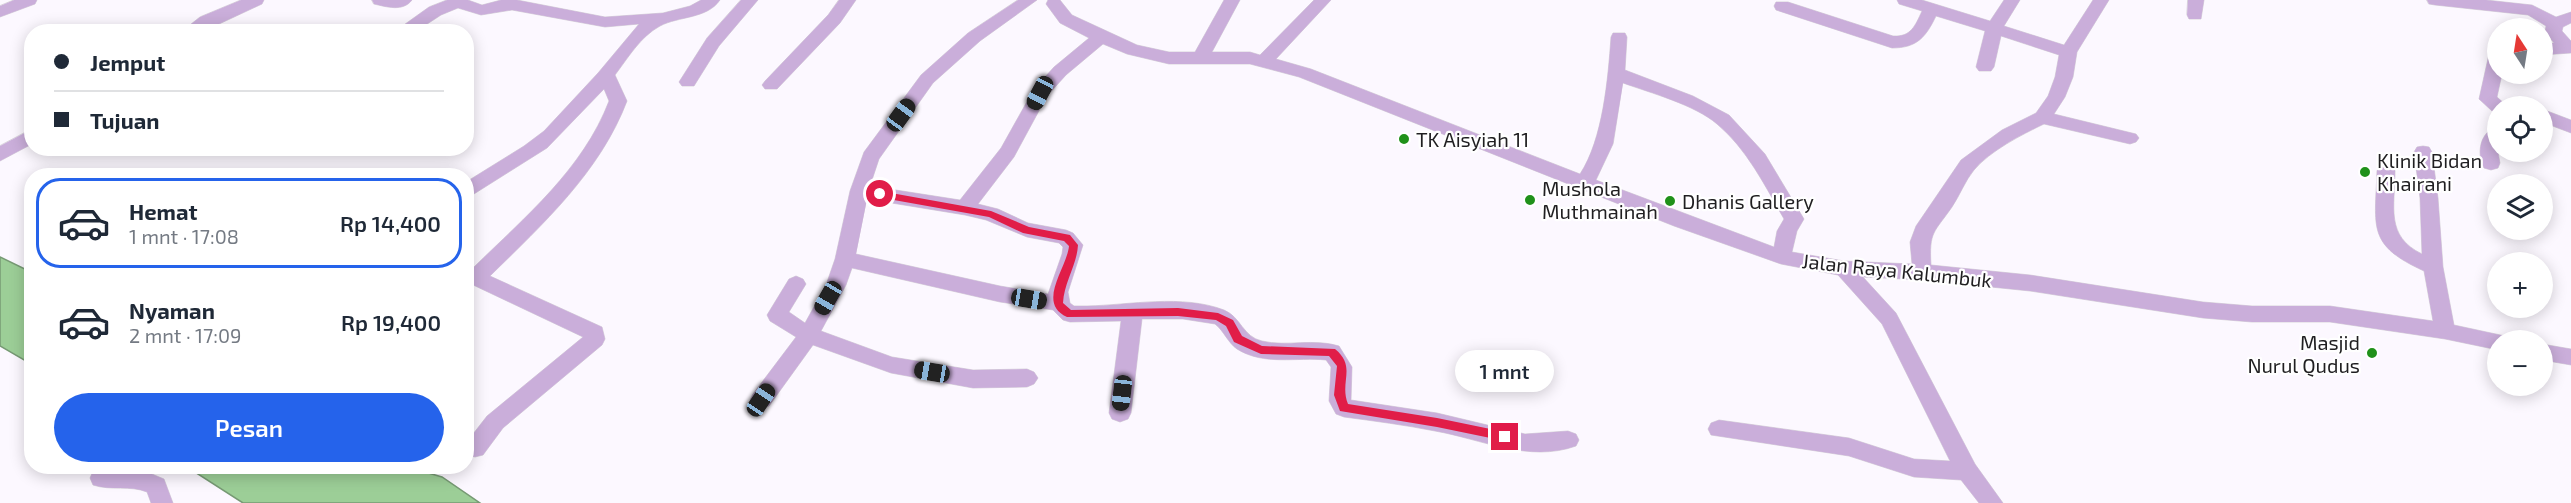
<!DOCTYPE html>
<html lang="id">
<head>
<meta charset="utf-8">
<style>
	body { margin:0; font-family:"Exo 2",sans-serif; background:#f6f6f7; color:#1f2937; height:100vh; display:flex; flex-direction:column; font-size:22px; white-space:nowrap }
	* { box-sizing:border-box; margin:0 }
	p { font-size:20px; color:#747a83 }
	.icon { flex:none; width:33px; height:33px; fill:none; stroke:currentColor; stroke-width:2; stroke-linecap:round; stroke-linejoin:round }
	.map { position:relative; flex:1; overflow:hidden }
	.details { position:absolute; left:24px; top:168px; width:450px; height:306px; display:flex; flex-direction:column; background:#fff; border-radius:24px; box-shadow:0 3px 15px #0003 }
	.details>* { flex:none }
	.banner { position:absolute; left:24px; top:24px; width:450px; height:132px; border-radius:24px; box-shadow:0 3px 15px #0003; display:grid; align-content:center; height:132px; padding:0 30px; background:#fff }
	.needle { width:39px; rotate:348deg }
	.tools { position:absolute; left:2487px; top:18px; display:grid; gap:12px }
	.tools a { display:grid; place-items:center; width:66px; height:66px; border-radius:50%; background:#fff; box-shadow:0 3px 15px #0003; font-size:30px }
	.end { position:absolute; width:27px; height:27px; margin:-14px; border:8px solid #e11d48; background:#fff; box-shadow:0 0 0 3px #fff }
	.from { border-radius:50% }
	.bubble { position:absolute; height:42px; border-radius:21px; background:#fff; box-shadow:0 3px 15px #0003; font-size:20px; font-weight:600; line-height:42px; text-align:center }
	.car { position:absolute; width:18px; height:36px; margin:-18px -9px; border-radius:8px; box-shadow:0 0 4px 2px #0007; background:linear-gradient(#222 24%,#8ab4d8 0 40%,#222 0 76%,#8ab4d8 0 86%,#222 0) }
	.banner b { display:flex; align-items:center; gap:21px; height:57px; font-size:22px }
	.banner b+b { border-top:2px solid #e0e1e3 }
	.banner i { width:15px; height:15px; background:#1f2937 }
	ul { padding:10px 0 0; list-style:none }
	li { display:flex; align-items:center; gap:18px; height:90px; margin:0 12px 9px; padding:0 18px; border:3px solid transparent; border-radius:24px }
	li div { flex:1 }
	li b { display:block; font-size:22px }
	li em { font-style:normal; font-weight:600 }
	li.current { border-color:#2563eb }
	li>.icon { width:54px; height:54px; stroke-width:1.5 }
	.button { display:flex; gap:12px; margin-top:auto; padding:12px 30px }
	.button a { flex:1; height:69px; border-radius:36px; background:#2563eb; color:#fff; font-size:24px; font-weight:600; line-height:69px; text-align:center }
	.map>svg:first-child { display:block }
</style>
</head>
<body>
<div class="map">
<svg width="2571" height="503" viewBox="0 0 2571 503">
	<rect width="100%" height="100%" fill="#fcf8ff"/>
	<path fill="#9cce97" stroke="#779a74" stroke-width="1.5" d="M0 257 31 272V364L0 346Z
		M187 467H408L442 477 480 503H243Z"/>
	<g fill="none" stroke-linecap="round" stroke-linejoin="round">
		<defs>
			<path id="minor" d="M14 0H37L35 4 0 17V6Z
				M241 0H264L262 4 202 32H181L200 17Z
				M372 0H412C403 12 387 7 374 4Z
				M447 0H468L482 5 501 0H517L605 17 663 13 690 6 701 0H720C707 19 679 16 660 26 640 37 628 58 615 75L627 101C600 172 543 224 490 276L602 327 605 339 602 345 503 428 483 455 475 457 467 455 466 443 487 416 583 337 471 284 468 279 474 267C525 217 583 169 609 101L604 89 547 148 466 199V182L524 146 544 131 598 73 639 24 605 27 512 10 481 15 458 8 441 15 415 32H394L429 7Z
				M741 0H758L719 46 694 86H682L679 82 707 38Z
				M839 0H856L840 23 777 89H765L762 85 765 81 828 15Z
				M1018 0H1037L980 41 933 83 879 159 870 186 960 200 1001 148 1034 89 1054 67 1089 38 1060 23 1046 4 1048 0H1060L1072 15 1137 45 1169 52H1195L1224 0H1240L1212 52H1250L1260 55 1314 0H1331L1276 59 1311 69 1580 174C1603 139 1608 79 1611 37L1613 33H1625L1627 37 1625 70 1693 96 1729 115 1765 154 1804 219 1797 231 1792 252 1844 261 1912 264 1910 242 1916 226 1961 160 2002 130 2036 113 2048 96 2055 77 2059 55 2001 36 1994 67 1991 71H1979L1976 67 1985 31 1936 16C1926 37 1917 48 1892 48L1776 10 1774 6 1776 2H1788L1893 36C1911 37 1915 26 1922 11L1899 4 1897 0H1922L1990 21 2004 0H2020L2004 26 2064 45 2093 0H2109L2077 52 2073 77 2065 97 2054 114 2136 134 2139 138 2136 142 2130 144 2044 124C2021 135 1990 151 1974 170 1965 181 1960 195 1952 207 1934 233 1929 231 1931 265L2030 275 2203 302 2252 306H2330L2433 321 2424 271C2367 245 2375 228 2377 171L2379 166 2386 164 2393 166 2395 171C2395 207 2385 236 2422 254L2420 198 2414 152 2417 147 2423 146 2429 147 2432 152 2438 198 2443 267 2454 325 2505 336 2508 340H2498V350L2445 339 2330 322H2252L2203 318 2030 291 1922 280 1863 277 1896 313 1975 464 2003 503H1979L1961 480 1914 477 1849 456 1711 435 1708 429 1711 423 1719 420 1849 438 1914 459 1950 461 1882 324 1838 275 1781 264 1674 226 1299 77 1250 64H1169L1127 54 1103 44 1066 75 1047 96 1014 157 978 204 998 209 1028 223 1066 230 1073 233 1083 245 1068 292 1070 303 1074 306H1087C1130 305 1182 294 1224 310 1241 317 1243 337 1262 341 1287 347 1314 338 1339 346L1352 367 1351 400 1437 413 1525 434 1568 431 1576 434 1579 440 1576 446C1529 463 1481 439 1435 431 1405 425 1374 421 1344 417L1336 414 1329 401 1331 367 1326 360C1297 357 1264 366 1237 349 1228 343 1224 331 1215 324L1183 319H1142L1131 413 1128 419 1120 422 1112 419 1109 413 1121 321 1070 322 1063 320 1053 310 1000 302 852 268 846 285 821 331 892 357 973 370 1027 369 1034 372 1038 378 1034 384 1027 387 973 388 891 373 813 345 769 406 761 409 753 406 750 400 753 394 796 337 770 321 767 315 789 279 796 276 803 279 806 284 789 312 805 323 826 285 835 259 850 191 864 152 921 75 968 33ZM1623 83C1651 93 1695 105 1717 124 1747 149 1765 186 1784 219L1777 231 1774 247 1596 180 1613 144ZM867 199 965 215 986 220 1027 237 1059 243 1063 247 1062 254 1048 294 1000 286 856 254Z
				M2188 0H2204L2201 19H2189L2187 15Z
				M2427 0H2486L2532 5 2556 17 2571 12V23L2563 27 2562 31 2571 41V53L2542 55V43H2554L2545 32 2546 26 2528 15 2435 5 2429 4Z
				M2498 48V74H2502L2497 97 2507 106H2498V113L2492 111 2479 99 2489 54 2492 50Z
				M2542 109 2571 120V133L2542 122Z
				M2498 126V152L2500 163 2498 168 2491 170 2484 168C2476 153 2480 131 2498 126Z
				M32 129V144L0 161V146Z
				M2542 344 2571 349V365L2542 360Z
				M101 468 140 469 164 479 173 503H151L147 492C130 485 111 491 93 485L90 478 93 471Z"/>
		</defs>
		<use href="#minor" stroke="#d9d5db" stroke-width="1"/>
		<use href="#minor" fill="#caaeda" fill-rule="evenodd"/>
	</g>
	<path fill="#e11d48" d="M880 191 991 211 1029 227 1070 235 1078 245C1077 265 1064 282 1063 303L1071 310 1178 308 1218 313 1233 320 1242 336 1262 346 1335 349C1357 367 1339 382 1348 404L1437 418 1505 432 1510 437 1505 441 1437 427 1340 411 1334 395 1337 366 1329 356 1261 354 1234 342 1226 326 1216 320 1178 316 1067 317C1036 303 1067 268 1069 246L1064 241 1023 233 989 217 877 197 876 194Z"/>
	<g fill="#20911a" stroke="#fff" stroke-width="2">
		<circle cx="1404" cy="139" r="6"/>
		<circle cx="2365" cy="172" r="6"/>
		<circle cx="1530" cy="200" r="6"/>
		<circle cx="1670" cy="201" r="6"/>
		<circle cx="2372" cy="353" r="6"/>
	</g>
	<g text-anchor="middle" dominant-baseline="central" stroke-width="4.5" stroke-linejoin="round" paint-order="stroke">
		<g font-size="20" fill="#201f21" stroke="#fff" text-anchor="start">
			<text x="1416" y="139">TK Aisyiah 11</text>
			<text x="2377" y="160">Klinik Bidan<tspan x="2377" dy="23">Khairani</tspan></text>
			<text x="1542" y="188">Mushola<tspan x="1542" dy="23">Muthmainah</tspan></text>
			<text x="1682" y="201">Dhanis Gallery</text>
			<text x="2360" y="342" text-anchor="end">Masjid<tspan x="2360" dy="23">Nurul Qudus</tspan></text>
		</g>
		<g font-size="20" fill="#201f21" stroke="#fff">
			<text transform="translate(1897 270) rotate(6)">Jalan Raya Kalumbuk</text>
		</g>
	</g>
</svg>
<div class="tools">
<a><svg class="needle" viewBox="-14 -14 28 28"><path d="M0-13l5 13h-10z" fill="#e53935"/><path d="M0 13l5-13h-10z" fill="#747a83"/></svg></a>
<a><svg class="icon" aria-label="locate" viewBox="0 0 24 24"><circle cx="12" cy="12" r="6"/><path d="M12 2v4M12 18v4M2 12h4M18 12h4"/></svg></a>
<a><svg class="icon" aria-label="layers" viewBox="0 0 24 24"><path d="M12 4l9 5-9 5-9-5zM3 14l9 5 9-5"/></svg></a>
<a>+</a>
<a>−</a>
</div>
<i class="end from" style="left:880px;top:194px"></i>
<i class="end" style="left:1505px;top:437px"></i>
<div class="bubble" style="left:1455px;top:350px;width:99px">1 mnt</div>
<i class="car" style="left:1040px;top:93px;rotate:208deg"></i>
<i class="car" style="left:901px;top:115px;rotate:36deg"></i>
<i class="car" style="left:828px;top:298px;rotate:210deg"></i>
<i class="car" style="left:1029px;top:299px;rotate:99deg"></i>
<i class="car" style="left:932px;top:372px;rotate:280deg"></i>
<i class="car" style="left:1122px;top:393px;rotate:187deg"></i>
<i class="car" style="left:761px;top:400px;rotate:34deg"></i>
<div class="banner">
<b><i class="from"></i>Jemput</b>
<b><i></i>Tujuan</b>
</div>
<section class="details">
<ul>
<li class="current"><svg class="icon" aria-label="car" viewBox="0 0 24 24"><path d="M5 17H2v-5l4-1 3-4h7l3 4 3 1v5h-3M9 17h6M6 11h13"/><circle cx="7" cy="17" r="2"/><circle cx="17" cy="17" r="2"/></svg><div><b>Hemat</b><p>1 mnt · 17:08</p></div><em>Rp 14,400</em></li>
<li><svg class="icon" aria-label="car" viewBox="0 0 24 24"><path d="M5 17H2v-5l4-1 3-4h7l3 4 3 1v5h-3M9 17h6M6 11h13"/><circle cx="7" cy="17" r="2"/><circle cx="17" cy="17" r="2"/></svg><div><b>Nyaman</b><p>2 mnt · 17:09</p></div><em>Rp 19,400</em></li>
</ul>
<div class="button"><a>Pesan</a></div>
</section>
</div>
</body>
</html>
